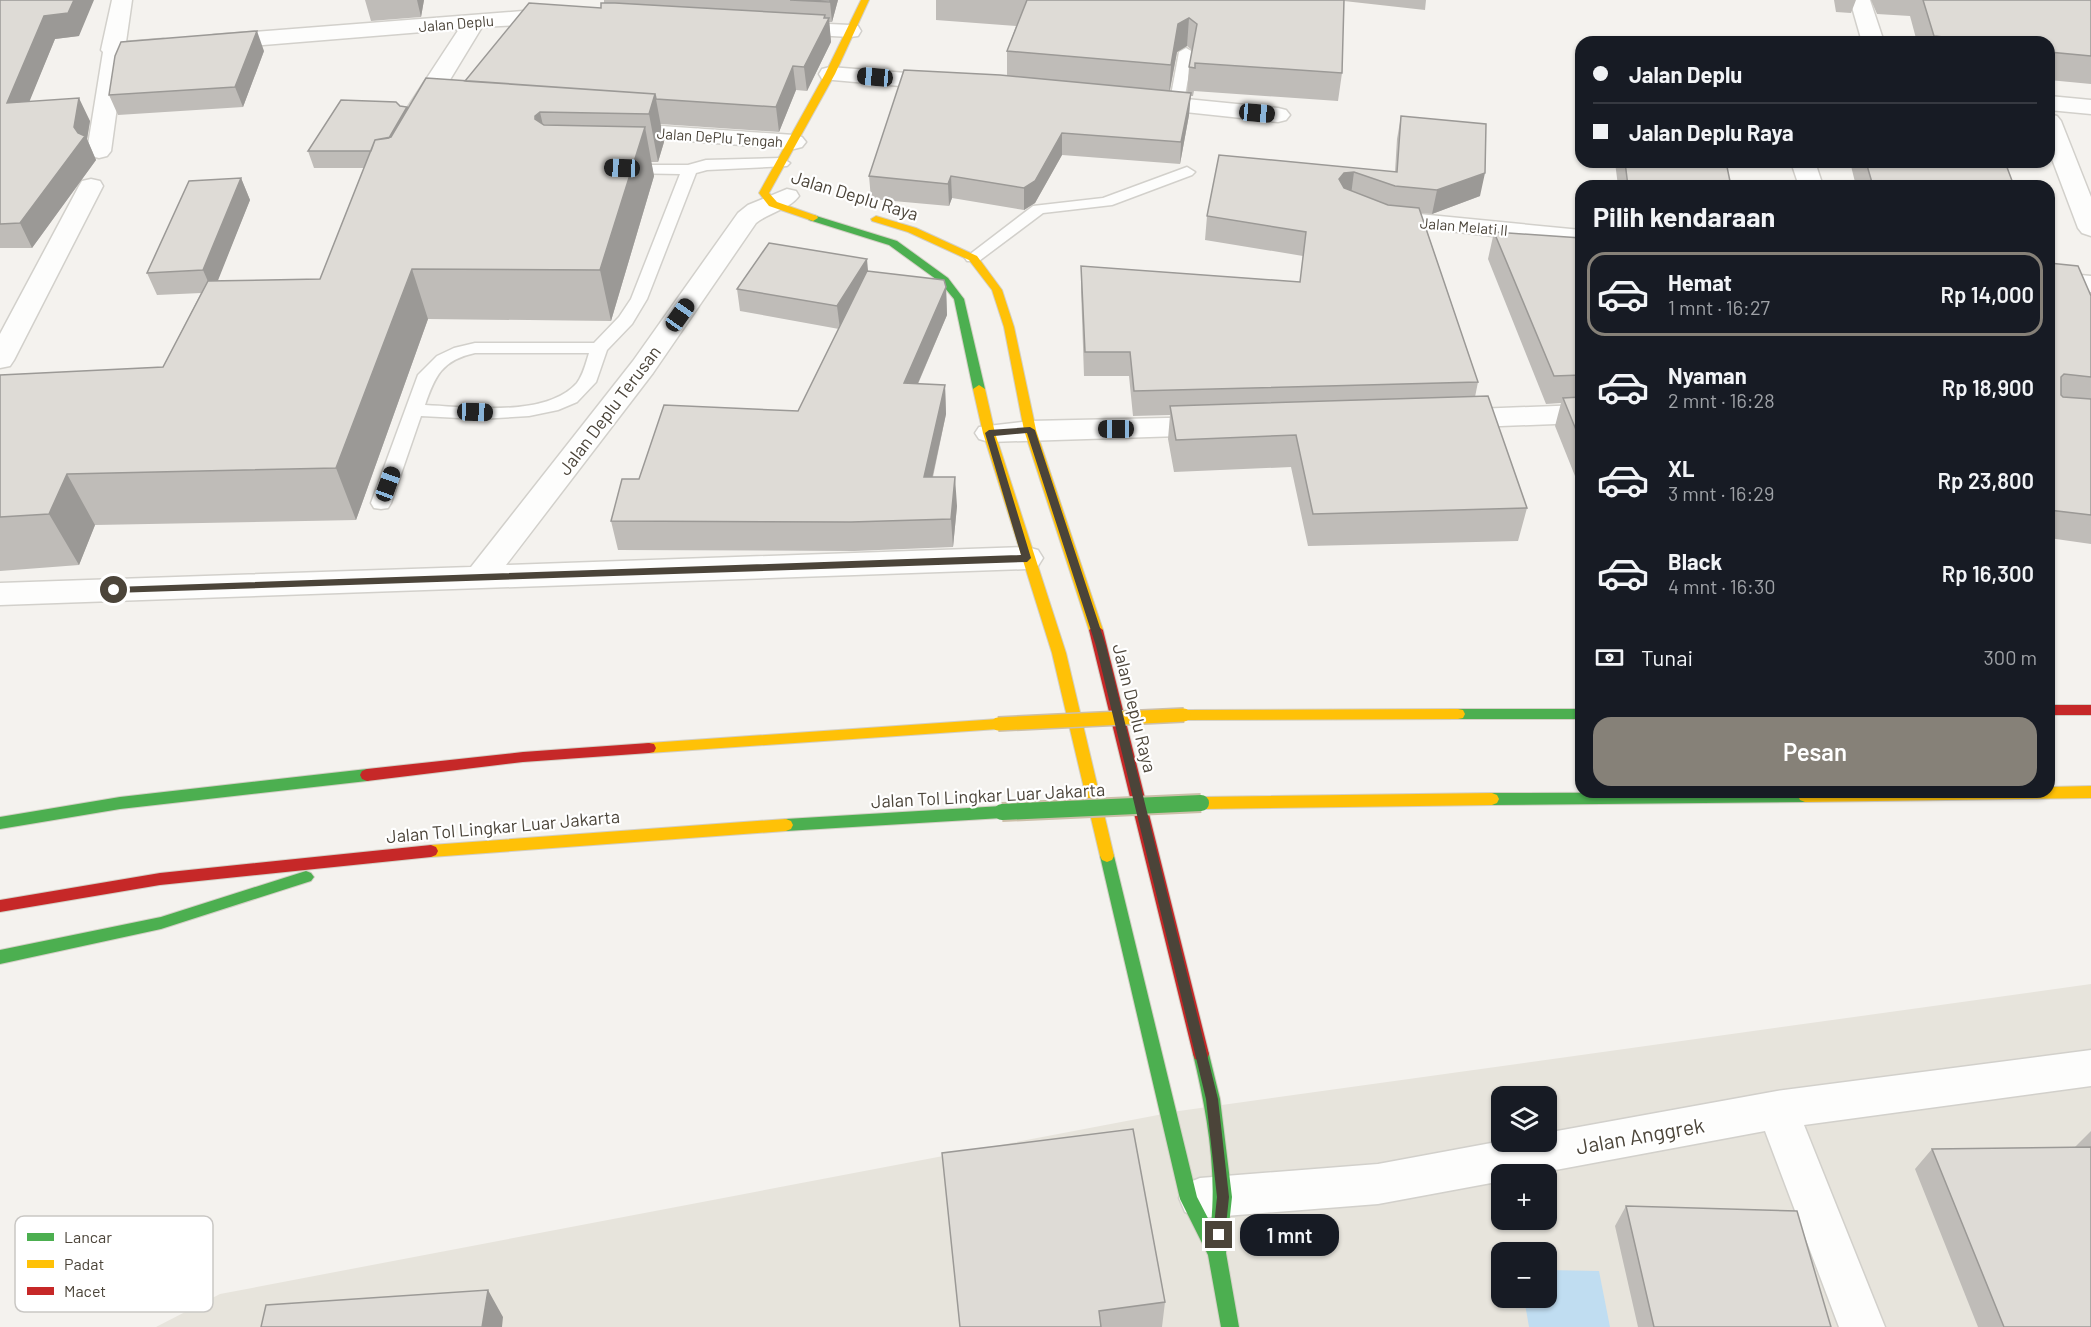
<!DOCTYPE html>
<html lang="id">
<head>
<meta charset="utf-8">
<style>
	body { margin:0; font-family:Barlow,sans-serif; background:#20242c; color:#f1f3f6; height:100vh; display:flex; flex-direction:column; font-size:22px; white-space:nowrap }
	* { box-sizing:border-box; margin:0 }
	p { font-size:20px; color:#9ea1a6 }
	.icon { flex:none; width:33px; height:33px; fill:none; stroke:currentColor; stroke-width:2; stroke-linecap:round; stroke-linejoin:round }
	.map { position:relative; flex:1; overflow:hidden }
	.details { position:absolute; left:1575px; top:180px; width:480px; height:618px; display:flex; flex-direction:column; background:#171b24; border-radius:18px; box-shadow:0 2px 4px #0004 }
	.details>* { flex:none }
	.hud { position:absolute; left:1575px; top:36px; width:480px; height:132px; border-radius:18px; box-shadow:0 2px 4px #0004; display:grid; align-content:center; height:132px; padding:0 18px; background:#171b24 }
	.buttons { position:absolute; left:1491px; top:1086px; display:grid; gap:12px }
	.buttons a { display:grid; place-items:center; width:66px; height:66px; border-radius:12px; background:#171b24; box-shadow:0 2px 4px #0004; font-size:30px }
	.end { position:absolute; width:27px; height:27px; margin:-14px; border:8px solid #4b4439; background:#fff; box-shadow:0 0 0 3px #fff }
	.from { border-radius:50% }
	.bubble { position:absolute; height:42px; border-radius:18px; background:#171b24; box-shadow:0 2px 4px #0004; font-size:20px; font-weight:600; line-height:42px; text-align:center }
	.car { position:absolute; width:18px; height:36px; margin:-18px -9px; border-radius:8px; box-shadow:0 0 4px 2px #0007; background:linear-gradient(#222 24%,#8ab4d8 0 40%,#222 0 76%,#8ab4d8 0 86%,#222 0) }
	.hud b { display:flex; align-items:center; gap:21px; height:57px; font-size:22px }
	.hud b+b { border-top:2px solid #363941 }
	.hud i { width:15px; height:15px; background:#f1f3f6 }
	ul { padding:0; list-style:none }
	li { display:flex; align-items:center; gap:18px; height:84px; margin:0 12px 9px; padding:0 6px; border:3px solid transparent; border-radius:18px }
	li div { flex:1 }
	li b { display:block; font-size:22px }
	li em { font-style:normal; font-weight:600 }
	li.active { border-color:#868178 }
	li>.icon { width:54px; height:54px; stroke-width:1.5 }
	h2 { padding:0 18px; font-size:27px; line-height:72px }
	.pay { display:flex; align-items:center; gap:15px; height:66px; padding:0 18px; font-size:22px }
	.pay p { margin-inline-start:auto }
	.cta { display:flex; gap:12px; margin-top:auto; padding:12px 18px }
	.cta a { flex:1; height:69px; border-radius:18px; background:#868178; color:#fff; font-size:24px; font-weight:600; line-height:69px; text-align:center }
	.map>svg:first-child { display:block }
</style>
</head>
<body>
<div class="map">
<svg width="2091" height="1327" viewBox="0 0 2091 1327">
	<rect width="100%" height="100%" fill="#f4f2ee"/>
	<path fill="#e7e4dc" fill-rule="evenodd" d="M2091 984V1327H156L220 1294 1179 1111ZM1502 1096H1546V1142H1502ZM1502 1174H1546V1220H1502ZM1502 1252H1546V1298H1502Z"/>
	<path fill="#c0ddf1" d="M1547 1270 1599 1271 1610 1327H1529L1524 1298H1546Z"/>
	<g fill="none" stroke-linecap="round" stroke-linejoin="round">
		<defs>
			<path id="lane" d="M1186 48 1193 52 1183 106 1176 110 1169 106 1179 52Z
				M782 158 790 163 787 166 707 170 696 173 647 299 632 324 607 350 596 382 577 402 558 410 529 416 479 419 421 416 391 503 388 508 381 509 374 508 371 503 418 375 437 356 454 348 475 343H594L619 317 631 299 680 174 623 173 618 171 615 168 618 165H688L706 160ZM475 353H589C586 363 583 375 577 383 546 418 468 407 425 405 435 376 442 360 475 353Z
				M1187 167 1195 172 1192 175 1112 205 1043 213 979 261H967L965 258 1033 206 1103 198Z"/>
			<path id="street" d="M112 0H132L126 42 163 39 171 41 174 46 171 51 124 56 111 151 107 156 99 158 91 156 87 151 103 52 101 50Z
				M1850 0H1870L1884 42H1862Z
				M523 11 569 12 572 17 569 22 561 23 482 27 428 116 424 121 416 123 406 121 402 116 459 29 214 49 206 47 203 42 206 37 214 35Z
				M786 22 850 25 858 26 861 31 858 36 850 37 778 33 775 28 778 23Z
				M830 67 945 76 953 78 956 83 953 88 945 90 822 79 819 74 822 69Z
				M1146 95 1278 108 1286 110 1290 115 1286 120 1278 122 1138 107 1135 102 1138 97Z
				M2049 96 2091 100V114L2049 110Z
				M2049 114 2057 116 2061 121 2091 197V236L2082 233 2078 228 2049 151Z
				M616 123 794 135 802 137 806 142 802 147 794 149 608 135 604 130 608 125Z
				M1791 162H1815L1823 186H1799Z
				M91 179 100 181 103 186 14 360 10 366 0 368V334L79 186 82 181Z
				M787 189 796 191 799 196C790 209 768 213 756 223L653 373 506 565 1027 547 1038 550 1043 558 1038 566 1027 569 0 605V583L471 567 633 361 738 213 748 205Z
				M1378 210 1581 230V246L1369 222 1366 217 1369 212Z
				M2049 272 2091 276V292L2049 288Z
				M1581 405V423L1450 428 1440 425 1436 419 1440 413 1450 410Z
				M1212 417 1222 420 1226 426 1222 432 1212 435 989 442 979 439 975 433 979 427 1030 421Z
				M2091 1050V1086L1804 1125 1885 1327H1839L1765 1131 1534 1174H1502V1181L1378 1204 1200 1218 1185 1212 1179 1198 1185 1184 1200 1178 1378 1164 1502 1141 1546 1142V1133L1777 1091Z"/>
			<path id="fast" d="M813 215 897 241 948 278 964 299 985 389 983 392 979 393 973 389 954 299 940 282 889 245 809 220 808 218Z
				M1458 709H1581V719H1458L1453 718 1451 714 1453 710Z
				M367 769 372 771 374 775 372 779 367 781 120 809 0 829V817L120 797Z
				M1810 792 1812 796 1810 800 1805 802 1492 805 1487 803 1485 799 1487 795 1492 793Z
				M1002 806 1007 808 1009 812 1007 816 1002 818 786 831 781 829 779 825 781 821 786 819Z
				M1107 850 1112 852 1114 856 1197 1197 1211 1224C1217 1168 1206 1108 1193 1054L1195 1049 1201 1047 1207 1049 1209 1054 1220 1099 1232 1197 1226 1253 1239 1327H1221L1208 1255 1180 1199 1100 856 1102 852Z
				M306 871 311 873 314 877 311 881 161 929 0 964V950L161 917Z"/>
			<path id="slow" d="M861 0H869L835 74 769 193 777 202 817 216 818 218 813 221 769 206 759 193 825 74Z
				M876 216 916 228 977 256 1002 290 1014 327 1036 430 1103 630 1101 633H1091L1089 630 1024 430 1004 327 992 290 969 260 908 232 872 221 871 219Z
				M979 385 985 389 995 433 1066 653 1114 856 1112 860 1107 862 1102 860 1100 856 1052 653 983 433 973 389Z
				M1458 709 1463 710 1465 714 1463 718 1458 719 1184 720 1179 719 1177 715 1179 711 1184 710Z
				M998 719 1003 720 1005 724 1003 728 998 729 649 753 644 752 642 748 644 744 649 743Z
				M2091 786V798L1805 802 1800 800 1798 796 1800 792H2049V787Z
				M1492 793 1497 795 1499 799 1497 803 1492 805 1201 809 1196 807 1194 803 1196 799 1201 797Z
				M786 819 791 821 793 825 791 829 786 831 431 857 426 855 424 851 426 847 431 845Z"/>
			<path id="jam" d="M1096 625 1103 630 1209 1054 1207 1059 1201 1061 1195 1059 1193 1054 1089 630Z
				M2049 705H2091V715H2049Z
				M649 743 654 744 656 748 654 752 649 753 523 762 367 781 362 779 360 775 362 771 367 769 523 752Z
				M431 845 436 847 438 851 436 855 431 857 160 885 0 912V900L160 873Z"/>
		</defs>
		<use href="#lane" stroke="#d2d0cb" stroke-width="3"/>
		<use href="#street" stroke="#d2d0cb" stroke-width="3"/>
		<use href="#fast" stroke="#d3cfc5" stroke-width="2"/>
		<use href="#slow" stroke="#d3cfc5" stroke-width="2"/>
		<use href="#jam" stroke="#d3cfc5" stroke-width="2"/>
		<use href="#lane" fill="#fdfdfc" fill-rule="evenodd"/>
		<use href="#street" fill="#fdfdfc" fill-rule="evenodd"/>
		<use href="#fast" fill="#4caf50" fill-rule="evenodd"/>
		<use href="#slow" fill="#ffc107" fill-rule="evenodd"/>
		<use href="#jam" fill="#c62828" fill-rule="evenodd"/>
		<defs>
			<path id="fast-bridge" d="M1002 812 1201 803"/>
			<path id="slow-bridge" d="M998 724 1184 715"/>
		</defs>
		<use href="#fast-bridge" stroke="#ccbfa9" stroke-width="20" stroke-linecap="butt"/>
		<use href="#slow-bridge" stroke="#ccbfa9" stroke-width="16" stroke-linecap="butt"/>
		<use href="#fast-bridge" stroke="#4caf50" stroke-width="16"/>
		<use href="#slow-bridge" stroke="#ffc107" stroke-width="13"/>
	</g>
	<path fill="#bfbcb8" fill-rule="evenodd" d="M0 0 79 36 55 39 29 101 90 121 87 139 96 160 32 248H0Z
		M365 0H424L421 17 371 21Z
		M604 0H838L832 22H829L831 42 807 91 796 90 779 132 660 124 664 142 658 162H651L654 176 611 321 428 319 356 520 95 525 79 565 0 571V375L163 367 201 293 157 295 147 273 241 178 250 200 217 281 320 279 364 168H314L308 151 400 106 407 107 408 109 465 81 601 8 604 3Z
		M936 0H1426L1425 10 1344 1 1342 73 1338 101 1194 91 1193 96H1190L1189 115 1180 164 1062 155 1035 203 1024 210 952 198 949 206 871 199 869 176 1007 76V51L1016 26 936 20ZM1187 46 1192 50 1189 67 1187 93 1170 91 1177 52Z
		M1834 0H1856L1851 13 1836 12Z
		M1871 0H2091V84L2049 80V42H1917L1910 16 1877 14Z
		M264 51 243 107 118 115 109 95Z
		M1401 116 1480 196 1432 214 1421 213 1478 382 1475 397 1527 508 1518 541 1308 546 1291 467 1174 472 1168 439 1170 415 1133 416 1129 376H1084L1081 289V266L1300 282 1303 256 1205 240 1207 216 1219 155 1395 172 1397 139Z
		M1615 162H1726L1731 186H1618Z
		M1850 162H2005L2014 186H1856Z
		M1494 232 1581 238V491L1555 426 1561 403 1546 404 1488 259Z
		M2049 263 2091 296V544L2049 538Z
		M868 271 946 287 947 315 918 384 945 385 946 414 933 477 957 506 953 547 854 551 618 550 611 521 639 479 798 411 839 329 740 311 737 289Z
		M2091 1131V1327H1978L1915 1169 1932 1149 2075 1147Z
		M1626 1206 1831 1327H1638L1615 1226Z
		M1165 1302 1162 1327H960Z"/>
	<path fill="#9b9996" d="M74 0H94L79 36 55 39 19 127 7 103 44 16Z
		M417 0H424L421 17Z
		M830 0H838L832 22 830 2Z
		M825 15 826 25 829 18 831 42 807 91 804 67Z
		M1189 18 1187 46 1177 52 1169 94 1171 65 1178 24Z
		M257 31 264 51 243 107 235 87Z
		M793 66 796 90 779 132 776 107Z
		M1191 93 1189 115 1180 164 1181 142Z
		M655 94 664 142 658 162 649 114Z
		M79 98 90 121 87 139 96 160 32 248 20 223 74 127Z
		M540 112 551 161 546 164 535 116Z
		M645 127 654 176 611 321 600 270Z
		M1062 133V155L1035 203 1024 210V188Z
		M1354 172 1351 195 1341 197 1339 179 1344 173Z
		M1485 173 1480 196 1432 214 1437 190Z
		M951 176 952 198 949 206 948 184Z
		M241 178 250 200 213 293 203 270Z
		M867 259 869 282 840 329 837 306Z
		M412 269 428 319 356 520 336 468Z
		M946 287 947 315 906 411 904 383Z
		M945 385 946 414 926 506 924 477Z
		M67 474 95 525 79 565 49 514Z
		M955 477 957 506 953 547 951 519Z
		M488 1290 503 1317 502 1327H482Z"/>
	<path fill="#dedbd6" stroke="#9b9996" stroke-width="1.5" d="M0 0H74L68 13 44 16 7 103 79 98 74 127 78 133 85 136 20 223 0 224Z
		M790 0H830V2Z
		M1027 0H1344L1342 73 1195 63V68L1189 67 1197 24 1189 18 1178 24 1171 65 1007 51Z
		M1923 0H2091V56L2049 52V42H1991L1934 36Z
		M529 3 601 8V3H615L825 15 824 18H829L804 67 793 66 776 107 656 99 655 94 465 81Z
		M257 31 235 87 109 95 115 56 121 42Z
		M904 70 1000 75 1191 93 1181 142 1062 133 1035 181 1024 188 951 176 948 184 869 176Z
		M426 78 655 94 649 114 540 112 535 116V119L544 125 645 127 600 270 412 269 336 468 67 474 49 514 0 517V375L163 367 208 281 320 279 375 140 391 137Z
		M341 100 396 102 400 106 407 107 389 138 375 140 371 151H308Z
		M1401 116 1486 124 1485 173 1437 190 1395 186 1354 172 1344 173 1339 179 1344 188 1388 205 1419 208 1478 382 1134 391 1130 352H1085L1081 266 1300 282 1306 232 1207 216 1219 155 1397 172Z
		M1625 162H1726L1731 186H1628Z
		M1866 162H2005L2014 186H1873Z
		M241 178 203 270 147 273 189 181Z
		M1494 232 1581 238V375L1554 376Z
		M769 243 867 259 837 306 737 289Z
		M2049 263 2078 266 2091 296V377L2064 374 2061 377V395L2063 397 2091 399V515L2049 510Z
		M867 271 944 280 946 287 904 383 945 385 924 477H955L951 519 851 522 611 521 622 479H639L664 405 798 411Z
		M1488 396 1527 508 1313 514 1296 435 1176 440 1170 406Z
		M1581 397V442L1563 398Z
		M1133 1129 1165 1302 1099 1311 1101 1327H960L942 1153Z
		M2091 1147V1327H2004L1932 1149Z
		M1626 1206 1797 1211 1831 1327H1654Z
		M488 1290 482 1327H261L266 1305Z"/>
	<path fill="#4b4439" d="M1030 427 1035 430 1106 646 1218 1099 1229 1197 1225 1235 1224 1239 1219 1241 1215 1239 1213 1235 1217 1197 1206 1099 1096 646 1027 433 994 436 1031 558 1027 562 114 593 110 590 114 587 1021 555 985 433 989 430Z"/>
	<g text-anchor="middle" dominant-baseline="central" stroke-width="4.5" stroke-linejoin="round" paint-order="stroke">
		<g font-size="15" fill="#4b4439" stroke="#fff">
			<text transform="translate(456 23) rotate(-5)">Jalan Deplu</text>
			<text transform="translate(720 137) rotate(4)">Jalan DePlu Tengah</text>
			<text transform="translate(1464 226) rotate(5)">Jalan Melati II</text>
		</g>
		<g font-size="18" fill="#4b4439" stroke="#fff">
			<text transform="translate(855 195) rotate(17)">Jalan Deplu Raya</text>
			<text transform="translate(609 410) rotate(-53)">Jalan Deplu Terusan</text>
			<text transform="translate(1135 708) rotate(76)">Jalan Deplu Raya</text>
			<text transform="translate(988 795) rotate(-3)">Jalan Tol Lingkar Luar Jakarta</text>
			<text transform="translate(503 826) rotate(-5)">Jalan Tol Lingkar Luar Jakarta</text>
		</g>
		<g font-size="21" fill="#4b4439" stroke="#fff">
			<text transform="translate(1640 1135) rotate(-10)">Jalan Anggrek</text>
		</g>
	</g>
	<rect x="15" y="1216" width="198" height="96" rx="9" fill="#fff" stroke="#c9c7c4" stroke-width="1.5"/>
	<rect x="27" y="1233" width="27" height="8" fill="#4caf50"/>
	<rect x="27" y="1260" width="27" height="8" fill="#ffc107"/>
	<rect x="27" y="1287" width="27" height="8" fill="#c62828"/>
	<g font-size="16" fill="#4b4439">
		<text x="64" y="1243">Lancar</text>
		<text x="64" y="1270">Padat</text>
		<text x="64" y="1297">Macet</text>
	</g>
</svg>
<div class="buttons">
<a><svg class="icon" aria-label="layers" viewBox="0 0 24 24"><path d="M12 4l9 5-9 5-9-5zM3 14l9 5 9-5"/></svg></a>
<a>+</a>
<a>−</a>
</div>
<i class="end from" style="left:114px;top:590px"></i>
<i class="end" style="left:1219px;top:1235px"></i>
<div class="bubble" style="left:1240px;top:1214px;width:99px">1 mnt</div>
<i class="car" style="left:875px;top:77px;rotate:275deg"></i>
<i class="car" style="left:1257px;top:113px;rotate:95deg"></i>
<i class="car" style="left:622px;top:168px;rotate:272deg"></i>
<i class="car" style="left:680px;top:315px;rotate:35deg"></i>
<i class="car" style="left:475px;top:412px;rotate:92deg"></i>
<i class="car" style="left:1116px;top:429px;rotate:270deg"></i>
<i class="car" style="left:388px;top:484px;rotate:20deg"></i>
<div class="hud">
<b><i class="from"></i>Jalan Deplu</b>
<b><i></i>Jalan Deplu Raya</b>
</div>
<section class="details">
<h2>Pilih kendaraan</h2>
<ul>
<li class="active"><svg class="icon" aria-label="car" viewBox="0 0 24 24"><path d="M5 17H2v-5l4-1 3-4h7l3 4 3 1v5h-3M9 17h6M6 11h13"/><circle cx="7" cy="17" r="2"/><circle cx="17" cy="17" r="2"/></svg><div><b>Hemat</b><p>1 mnt · 16:27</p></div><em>Rp 14,000</em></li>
<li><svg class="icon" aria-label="car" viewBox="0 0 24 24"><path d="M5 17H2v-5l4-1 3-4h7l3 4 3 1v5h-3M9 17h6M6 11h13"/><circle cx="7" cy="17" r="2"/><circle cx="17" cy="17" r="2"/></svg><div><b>Nyaman</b><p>2 mnt · 16:28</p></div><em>Rp 18,900</em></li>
<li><svg class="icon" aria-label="car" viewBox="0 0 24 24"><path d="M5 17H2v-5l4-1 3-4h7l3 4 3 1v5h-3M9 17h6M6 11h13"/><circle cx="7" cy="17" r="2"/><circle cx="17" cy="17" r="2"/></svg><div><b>XL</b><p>3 mnt · 16:29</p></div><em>Rp 23,800</em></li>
<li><svg class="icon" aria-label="car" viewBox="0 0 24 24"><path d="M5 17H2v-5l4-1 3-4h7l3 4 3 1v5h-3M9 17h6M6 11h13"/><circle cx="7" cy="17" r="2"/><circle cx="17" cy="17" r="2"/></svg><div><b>Black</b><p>4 mnt · 16:30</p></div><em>Rp 16,300</em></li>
</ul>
<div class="pay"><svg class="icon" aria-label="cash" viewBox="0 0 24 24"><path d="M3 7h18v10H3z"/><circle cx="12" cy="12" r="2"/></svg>Tunai<p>300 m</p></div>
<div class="cta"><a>Pesan</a></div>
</section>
</div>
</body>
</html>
